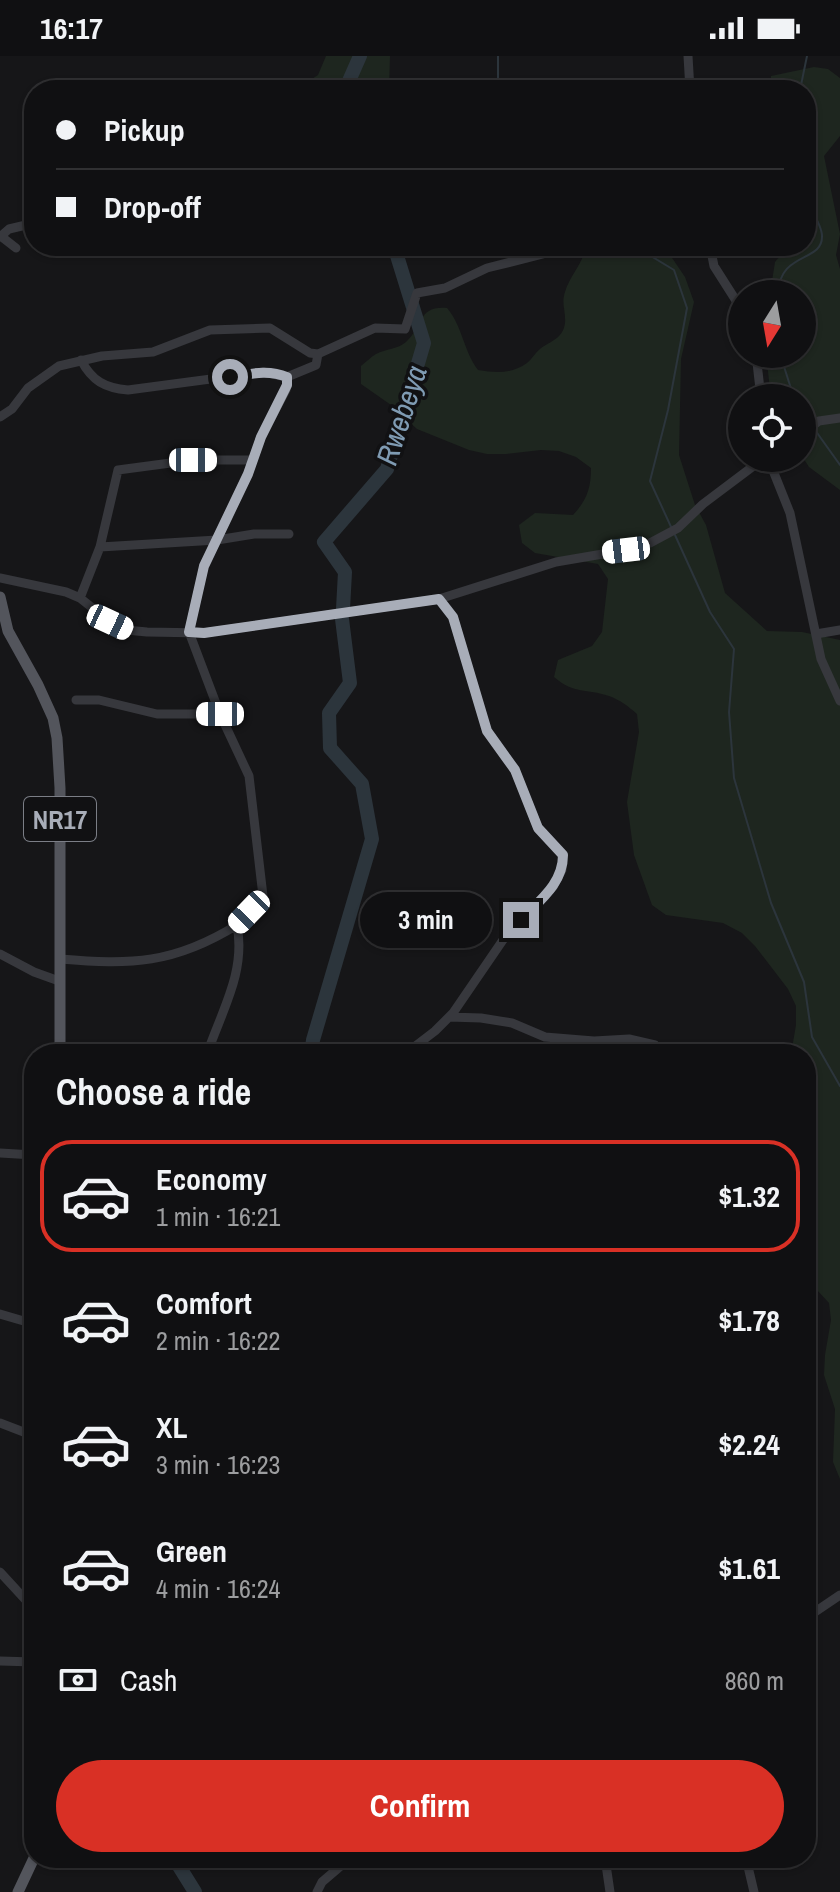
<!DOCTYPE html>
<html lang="en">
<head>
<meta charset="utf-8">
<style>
	body { margin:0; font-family:"Archivo Narrow",sans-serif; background:#19191b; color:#f1f3f6; height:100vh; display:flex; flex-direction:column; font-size:30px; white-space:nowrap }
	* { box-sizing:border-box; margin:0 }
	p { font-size:26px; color:#9c9d9f }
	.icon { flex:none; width:44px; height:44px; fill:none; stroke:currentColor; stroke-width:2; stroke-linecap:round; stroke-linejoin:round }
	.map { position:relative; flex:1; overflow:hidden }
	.sheet { position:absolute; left:24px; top:988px; width:792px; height:824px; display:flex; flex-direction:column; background:#101012; border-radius:32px; box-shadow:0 2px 6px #0004,0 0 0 2px #303032 }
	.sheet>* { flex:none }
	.banner { position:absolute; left:24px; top:24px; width:792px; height:176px; border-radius:32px; box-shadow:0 2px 6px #0004,0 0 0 2px #303032; display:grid; align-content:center; height:176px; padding:0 32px; background:#101012 }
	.needle { width:52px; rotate:191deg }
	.fabs { position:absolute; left:728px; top:224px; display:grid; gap:16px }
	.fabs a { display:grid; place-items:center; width:88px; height:88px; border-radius:50%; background:#101012; box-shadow:0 2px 6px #0004,0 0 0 2px #303032; font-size:40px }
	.end { position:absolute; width:36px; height:36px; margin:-18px; border:10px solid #a8adb8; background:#111; box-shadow:0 0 0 4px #111 }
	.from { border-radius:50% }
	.bubble { position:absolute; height:56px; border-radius:28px; background:#101012; box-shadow:0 2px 6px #0004,0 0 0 2px #303032; font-size:26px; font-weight:700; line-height:56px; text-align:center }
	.car { position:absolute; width:24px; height:48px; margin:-24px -12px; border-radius:10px; box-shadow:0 0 6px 2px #0007; background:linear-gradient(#fff 24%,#345 0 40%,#fff 0 76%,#345 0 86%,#fff 0) }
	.banner b { display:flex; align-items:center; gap:28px; height:76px; font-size:30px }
	.banner b+b { border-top:2px solid #303032 }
	.banner i { width:20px; height:20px; background:#f1f3f6 }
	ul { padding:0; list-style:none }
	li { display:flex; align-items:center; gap:24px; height:112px; margin:0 16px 12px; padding:0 16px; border:4px solid transparent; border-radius:32px }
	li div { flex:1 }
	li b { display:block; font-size:30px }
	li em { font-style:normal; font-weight:700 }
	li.current { border-color:#d93025 }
	li>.icon { width:72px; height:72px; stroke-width:1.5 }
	h2 { padding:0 32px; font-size:36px; line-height:96px }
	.pay { display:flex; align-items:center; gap:20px; height:88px; padding:0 32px; font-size:30px }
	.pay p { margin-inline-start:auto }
	.cta { display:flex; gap:16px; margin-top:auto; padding:16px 32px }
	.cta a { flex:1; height:92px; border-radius:48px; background:#d93025; color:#fff; font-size:32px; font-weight:700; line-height:92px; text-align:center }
	.status { display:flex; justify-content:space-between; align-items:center; height:56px; padding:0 40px; background:#101012; direction:ltr }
	.status svg { height:22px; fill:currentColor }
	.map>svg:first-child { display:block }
</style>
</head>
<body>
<div class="status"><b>16:17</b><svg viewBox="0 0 49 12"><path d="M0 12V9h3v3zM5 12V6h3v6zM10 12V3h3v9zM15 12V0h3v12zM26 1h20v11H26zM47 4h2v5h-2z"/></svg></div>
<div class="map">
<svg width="840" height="1836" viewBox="0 0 840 1836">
	<rect width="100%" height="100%" fill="#161618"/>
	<path fill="#1e261f" d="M326 0H390L389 34H295L318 19Z
		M814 11 828 13 840 22V80L824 100 840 178 836 199 840 213V434L809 411 802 400V342H771L766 298H802V238H770L775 206 788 190H806V34H771V20Z
		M586 190H664L685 221 694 246 681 303 679 399 695 449 706 469 725 537 767 575 802 576 840 584V1423L833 1406 835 1353 824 1319 825 1299 831 1264 829 1247 817 1234 811 1217 806 1193V998H791L796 969V950L788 933 755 890 742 877 723 867 666 859 652 849 634 799 627 746 639 676 637 658C628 650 620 644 609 640 586 632 575 639 554 621L558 604 592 590 602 576 608 523 598 508 535 497 522 487 519 469 535 457 573 459C587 444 591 432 591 412L576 401 559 395 541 394 506 398H487L469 394 417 373 391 349 361 328V310C366 306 371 301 376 298 386 293 398 293 406 286 424 270 417 250 447 252 463 271 463 294 478 314 496 317 512 318 527 307 532 303 535 297 540 293 550 285 563 283 565 267 566 255 561 248 565 236 570 219 583 208 586 190Z"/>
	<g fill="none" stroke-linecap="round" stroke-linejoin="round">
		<path stroke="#2c353c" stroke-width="2" d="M498 34V0
			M800 34 807 0
			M640 190 641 194 674 214 687 252 668 354 650 425 672 473
			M778 238C779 195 823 207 822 180 822 169 811 154 806 144
			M780 298 794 342
			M802 357 809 366
			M815 374 840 409
			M675 479 710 556 734 593 729 656 734 722 771 847 804 926 812 981 840 1030"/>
		<path stroke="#2c353c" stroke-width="14" d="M345 34 360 0
			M343 553 345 516 324 486 387 413 424 287 394 190
			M311 998 313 984 372 783 362 728 330 692 329 657 350 627 342 563
			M177 1802V1807L195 1836"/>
		<path stroke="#37383d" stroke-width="9" d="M688 0 690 34
			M0 181 9 173 26 169 32 177
			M2 181 16 192
			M710 190 714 210 742 254
			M756 298 761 342
			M81 304C92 325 105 332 128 334L263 316 287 321
			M0 361 12 353 28 332 59 310 102 300 153 296 210 274 270 272 310 297 318 298 375 272 405 273 417 237 445 232 487 212 543 198
			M802 377 819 365 840 362
			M768 402 790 457 821 603 840 645
			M100 491 217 484 254 478H289
			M0 522 66 536 80 542 110 566 126 574 147 576 204 577 439 543 556 506 626 494 650 487 678 472 703 448 764 402
			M80 542 100 491 118 414 193 404H253
			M816 578 840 574
			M76 644H99L157 658H220
			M0 898 34 916 59 925
			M60 903C131 909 174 908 237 869
			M449 961 481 962 512 967 545 981 594 985 629 983 655 989 660 998
			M207 998C222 954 246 916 237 869L263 840 249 720 220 658 189 576 204 510 248 418 261 381 286 334 287 321 316 309 318 298
			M405 998 435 975 453 957 505 881 553 831 562 814 563 799 538 772 515 714 487 675 453 561 439 543
			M0 1097 34 1099
			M0 1258 34 1268
			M0 1367 34 1380
			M0 1516 34 1553
			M806 1562 840 1539
			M0 1605 34 1606
			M605 1802 610 1836
			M746 1802 754 1836
			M317 1836 322 1826 350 1802"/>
		<path stroke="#53555c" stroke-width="11" d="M0 541 8 575 38 629 53 662 57 682 60 732V998
			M18 1836 34 1802"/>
	</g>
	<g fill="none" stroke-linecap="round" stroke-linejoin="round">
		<path stroke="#a8adb8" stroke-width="10" d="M230 321C250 318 268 313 287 321V329L261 381 248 418 204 510 189 576 204 577 439 543 453 561 487 675 515 714 538 772 563 799C563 828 539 845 521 864"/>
	</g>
	<g text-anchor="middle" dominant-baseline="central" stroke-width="7" stroke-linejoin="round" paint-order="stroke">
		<rect fill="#111113" stroke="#7b7e86" stroke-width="2" x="24" y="741" width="72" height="44" rx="6"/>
		<g font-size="26" font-weight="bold" fill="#a8adb8">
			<text x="60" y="763">NR17</text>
		</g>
		<g font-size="30" font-style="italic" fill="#7f9bb3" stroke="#111113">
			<text transform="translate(401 359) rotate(-72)">Rwebeya</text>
		</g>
	</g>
</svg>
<div class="fabs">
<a><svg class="needle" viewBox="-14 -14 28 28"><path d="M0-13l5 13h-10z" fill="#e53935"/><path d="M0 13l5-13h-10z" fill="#9c9d9f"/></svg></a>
<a><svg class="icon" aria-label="locate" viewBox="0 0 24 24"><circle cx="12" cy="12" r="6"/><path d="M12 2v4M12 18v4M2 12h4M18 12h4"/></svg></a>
</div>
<i class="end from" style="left:230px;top:321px"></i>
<i class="end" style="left:521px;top:864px"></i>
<div class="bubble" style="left:360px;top:836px;width:132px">3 min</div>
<i class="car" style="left:193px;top:404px;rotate:90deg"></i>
<i class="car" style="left:626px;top:494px;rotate:263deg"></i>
<i class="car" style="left:110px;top:566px;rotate:115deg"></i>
<i class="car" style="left:220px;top:658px;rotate:270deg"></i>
<i class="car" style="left:249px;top:856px;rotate:224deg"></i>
<div class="banner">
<b><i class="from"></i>Pickup</b>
<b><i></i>Drop-off</b>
</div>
<section class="sheet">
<h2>Choose a ride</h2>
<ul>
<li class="current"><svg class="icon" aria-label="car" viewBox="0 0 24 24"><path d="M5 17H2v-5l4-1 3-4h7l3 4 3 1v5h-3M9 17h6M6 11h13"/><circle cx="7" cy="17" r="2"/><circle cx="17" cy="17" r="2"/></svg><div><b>Economy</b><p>1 min · 16:21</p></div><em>$1.32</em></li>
<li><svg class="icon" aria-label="car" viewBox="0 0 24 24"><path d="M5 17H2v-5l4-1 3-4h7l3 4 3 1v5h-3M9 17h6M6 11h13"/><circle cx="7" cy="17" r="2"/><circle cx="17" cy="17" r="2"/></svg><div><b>Comfort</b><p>2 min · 16:22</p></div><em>$1.78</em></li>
<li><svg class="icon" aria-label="car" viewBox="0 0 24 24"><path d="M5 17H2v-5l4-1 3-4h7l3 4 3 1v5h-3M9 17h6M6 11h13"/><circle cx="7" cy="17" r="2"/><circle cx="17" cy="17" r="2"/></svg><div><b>XL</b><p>3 min · 16:23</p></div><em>$2.24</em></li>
<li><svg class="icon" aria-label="car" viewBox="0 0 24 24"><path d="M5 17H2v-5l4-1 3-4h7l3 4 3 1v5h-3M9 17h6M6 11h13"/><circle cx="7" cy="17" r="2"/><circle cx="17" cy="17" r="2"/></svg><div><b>Green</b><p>4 min · 16:24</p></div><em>$1.61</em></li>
</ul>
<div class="pay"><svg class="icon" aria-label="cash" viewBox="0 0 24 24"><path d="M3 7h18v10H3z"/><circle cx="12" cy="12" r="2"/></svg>Cash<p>860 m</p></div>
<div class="cta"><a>Confirm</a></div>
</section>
</div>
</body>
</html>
